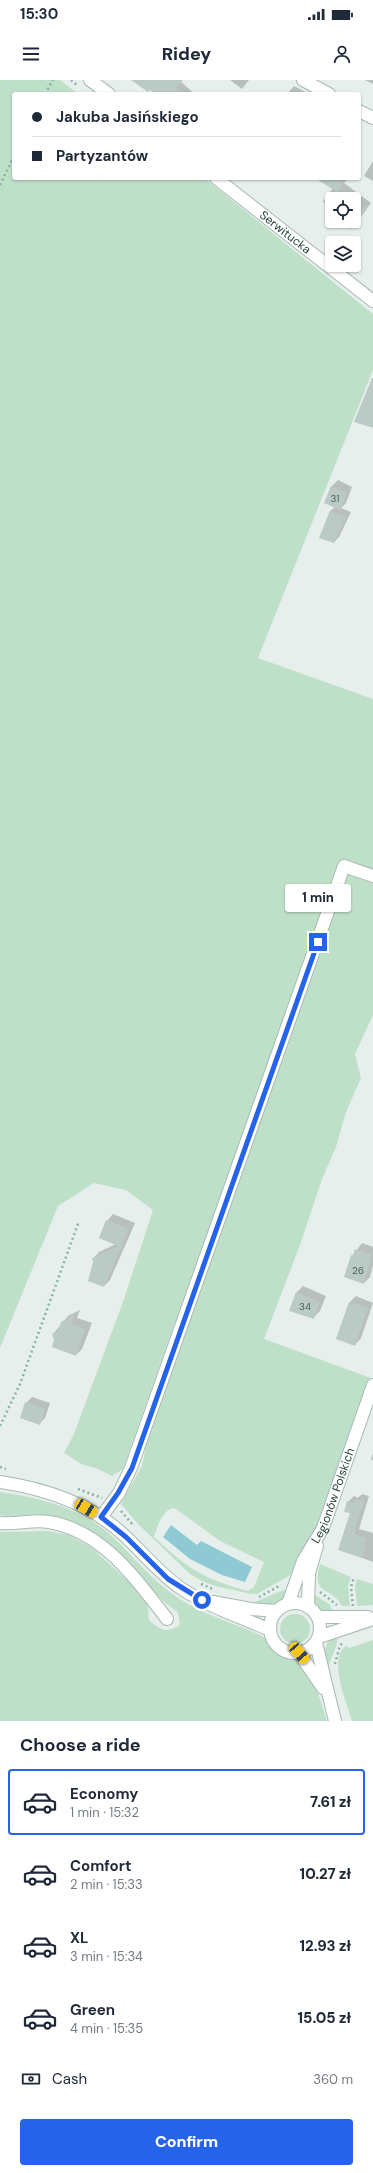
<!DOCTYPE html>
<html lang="en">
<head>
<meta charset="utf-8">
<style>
	body { margin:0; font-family:"DM Sans",sans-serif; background:#f2f2f3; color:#1f2937; height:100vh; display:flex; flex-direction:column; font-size:15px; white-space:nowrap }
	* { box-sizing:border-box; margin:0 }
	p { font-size:13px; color:#747a83 }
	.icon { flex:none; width:22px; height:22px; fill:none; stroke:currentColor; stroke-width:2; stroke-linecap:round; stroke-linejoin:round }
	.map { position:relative; height:1641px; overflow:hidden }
	.details { display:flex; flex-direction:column; background:#fff; flex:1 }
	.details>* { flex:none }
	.guide { position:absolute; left:12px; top:12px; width:349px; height:88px; border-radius:4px; box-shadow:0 1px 3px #0004; display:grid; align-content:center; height:88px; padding:0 20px; background:#fff }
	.buttons { position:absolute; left:325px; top:112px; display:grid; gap:8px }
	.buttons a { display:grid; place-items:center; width:36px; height:36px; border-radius:4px; background:#fff; box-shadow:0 1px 3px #0004; font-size:20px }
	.end { position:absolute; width:18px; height:18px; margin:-9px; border:5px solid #2563eb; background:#fff; box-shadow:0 0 0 2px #fff }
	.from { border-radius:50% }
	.bubble { position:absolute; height:28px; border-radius:4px; background:#fff; box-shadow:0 1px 3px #0004; font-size:13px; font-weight:800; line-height:28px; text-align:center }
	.car { position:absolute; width:12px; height:24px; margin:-12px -6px; border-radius:5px; box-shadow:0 0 3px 1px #0007; background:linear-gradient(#f5c518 24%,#345 0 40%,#f5c518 0 76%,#345 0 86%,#f5c518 0) }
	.guide b { display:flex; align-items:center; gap:14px; height:38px; font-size:15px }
	.guide b+b { border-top:1px solid #e0e1e3 }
	.guide i { width:10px; height:10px; background:#1f2937 }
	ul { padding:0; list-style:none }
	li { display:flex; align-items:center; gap:12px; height:66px; margin:0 8px 6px; padding:0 12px; border:2px solid transparent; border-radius:4px }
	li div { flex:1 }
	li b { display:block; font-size:15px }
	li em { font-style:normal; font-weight:800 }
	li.current { border-color:#2563eb }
	li>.icon { width:36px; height:36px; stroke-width:1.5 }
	h2 { padding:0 20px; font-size:18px; line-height:48px }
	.pay { display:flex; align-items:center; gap:10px; height:44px; padding:0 20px; font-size:15px }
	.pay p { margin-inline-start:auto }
	.primary-button { display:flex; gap:8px; margin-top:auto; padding:8px 20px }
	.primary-button a { flex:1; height:46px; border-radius:4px; background:#2563eb; color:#fff; font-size:16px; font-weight:800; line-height:46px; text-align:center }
	.status { display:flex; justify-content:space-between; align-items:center; height:28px; padding:0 20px; background:#fff; direction:ltr }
	.status svg { height:11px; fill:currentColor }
	header { display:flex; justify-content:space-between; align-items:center; height:52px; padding:0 20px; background:#fff; font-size:18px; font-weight:800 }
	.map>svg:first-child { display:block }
</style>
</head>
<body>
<div class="status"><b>15:30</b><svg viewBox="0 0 49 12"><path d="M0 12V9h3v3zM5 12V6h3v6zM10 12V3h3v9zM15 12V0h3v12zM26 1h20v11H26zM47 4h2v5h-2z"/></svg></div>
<header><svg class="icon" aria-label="menu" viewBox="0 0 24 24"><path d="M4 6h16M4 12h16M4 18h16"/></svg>Ridey<svg class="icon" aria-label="person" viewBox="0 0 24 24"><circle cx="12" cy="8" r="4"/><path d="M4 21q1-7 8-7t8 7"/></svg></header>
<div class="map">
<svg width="373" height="1641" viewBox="0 0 373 1641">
	<rect width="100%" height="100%" fill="#e6efeb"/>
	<path fill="#bfe0c8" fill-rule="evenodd" d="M0 0H60L78 14H14V98H204L373 234V290L258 578 373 619V935L355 974 361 998 346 1032 336 1067 322 1099 300 1165 264 1259 371 1298 321 1441 310 1457 294 1493 257 1514H251L215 1506 202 1501 190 1494 138 1444 121 1424 142 1386 146 1365 187 1246 175 1242 123 1389 112 1396 98 1389 81 1384 64 1373 74 1354 124 1219 153 1130 126 1110 94 1103 58 1126 0 1268ZM173 1428 176 1429 220 1461 264 1482 254 1507 248 1511C203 1499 187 1488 154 1457 157 1447 162 1431 173 1428Z
		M0 1412C41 1418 82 1428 113 1457 135 1478 154 1503 180 1519 206 1536 232 1542 260 1555 269 1559 271 1571 281 1576 286 1579 293 1578 298 1582 314 1596 321 1621 327 1641H0V1452L48 1451 69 1455 92 1468 130 1503 147 1521 149 1540C161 1550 165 1554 180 1545L178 1532C143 1510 118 1461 78 1444 62 1437 42 1433 24 1435 16 1436 8 1437 0 1435Z
		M320 1484 351 1497 348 1506 350 1526H342C331 1505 311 1517 320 1484Z
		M357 1499 373 1504V1525L357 1526 355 1507Z
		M287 1510C282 1526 268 1526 253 1523L281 1511Z
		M313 1514 329 1524 334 1533 323 1532 315 1524Z
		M280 1549a15 15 0 1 1 30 0a15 15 0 1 1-30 0Z
		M337 1556C339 1566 330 1578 328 1589 324 1574 321 1562 337 1556Z
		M373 1560V1641H352C347 1623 327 1579 346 1566L349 1568Z"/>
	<path fill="#8ec9d4" d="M171 1445 197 1465 201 1461 252 1487 245 1502 222 1495 190 1479 163 1457Z"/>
	<path fill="#0003" d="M138 0H182L181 2 195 14H157Z
		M230 0H249L242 9Z
		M365 0H373V4Z
		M294 6 309 14H287Z
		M373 81V101L364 96Z
		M316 98H348L344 103 371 123 351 149 339 141H354V119H332V128L323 122 333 108Z
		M338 400 352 407 346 423 341 428 351 432 339 457 334 462 320 457 330 431 335 427 332 406Z
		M113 1134 135 1143 110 1200 104 1206 93 1179 99 1172 116 1164 107 1141Z
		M362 1163 373 1167V1185L370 1197 364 1203 352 1176Z
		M303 1206 326 1216 320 1231 314 1237 290 1230 297 1212Z
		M356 1216 373 1223 361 1258 355 1265 350 1222Z
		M80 1230 77 1238 92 1243 82 1269 76 1275 56 1260 53 1254 68 1236Z
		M32 1317 50 1323 45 1338 39 1344 26 1323Z
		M373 1373V1380H371Z
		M362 1414 369 1416 359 1449 373 1453V1482L339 1469 352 1433 348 1422 354 1416 358 1418Z"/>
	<path fill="#bbcac4" d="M131 0H183L176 8 183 14H155L150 10 148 12Z
		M315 98H336L344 103 337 112Z
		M354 119 367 129 354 147Z
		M372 298H373V348L354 342Z
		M331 406 347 413 340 430 324 423Z
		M330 431 346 437 334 463 319 458Z
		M106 1140 129 1149 104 1207 88 1201 93 1182 92 1178 118 1166 99 1158Z
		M355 1169 372 1175 364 1204 344 1197 351 1175 353 1176Z
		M296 1212 320 1222 314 1239 289 1231Z
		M349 1222 368 1228 355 1266 336 1259Z
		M75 1234 71 1244 86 1249 76 1276 52 1267 54 1260 52 1254 58 1252 61 1242Z
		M25 1322 45 1329 40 1345 20 1338Z
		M355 1419 364 1421 354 1454 366 1458 364 1465 367 1466 362 1478 338 1470 350 1433 344 1432 347 1421 354 1423Z"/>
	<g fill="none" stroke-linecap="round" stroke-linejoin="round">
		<defs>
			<g id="minor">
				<path d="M90 0 109 14"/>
				<path d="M303 0 329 14"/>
				<path d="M359 31 373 38"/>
				<path id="s1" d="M216 98 373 221"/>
				<path d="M0 1402C47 1409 92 1424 126 1457 145 1475 161 1495 182 1509 209 1527 241 1537 270 1550"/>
				<path d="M101 1437 119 1413 131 1388 344 786 373 796"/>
				<path d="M0 1443C16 1445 33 1439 49 1442 103 1451 136 1499 167 1539"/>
				<path d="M213 1522 251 1529 277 1531"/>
				<circle cx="295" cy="1548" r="25"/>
				<path id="s2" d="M288 1524 303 1481 323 1448 373 1305"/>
				<path d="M308 1527 309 1493 317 1466"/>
				<path d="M318 1537H368"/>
				<path d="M319 1557 373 1539"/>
				<path d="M316 1563 335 1641"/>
				<path d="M299 1573 323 1608"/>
			</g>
		</defs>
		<use href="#minor" stroke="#a8b8b2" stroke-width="14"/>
		<path stroke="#86b3a5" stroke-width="2.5" stroke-dasharray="2 3" stroke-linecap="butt" d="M71 0 78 6
			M45 14 53 0
			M0 105 14 76
			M0 1346 20 1304 79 1141
			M0 1387 6 1389
			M78 1409 102 1418
			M121 1431 133 1445
			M201 1504 213 1509
			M320 1512 337 1525
			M259 1517 281 1505
			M353 1526 351 1507 354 1497
			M335 1584 340 1565 343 1563"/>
		<use href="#minor" stroke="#fff" stroke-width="12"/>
	</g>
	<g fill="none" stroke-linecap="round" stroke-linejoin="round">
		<path stroke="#2563eb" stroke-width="5" d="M202 1520 168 1499 126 1457 101 1437 118 1413 132 1388 318 862"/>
	</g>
	<g text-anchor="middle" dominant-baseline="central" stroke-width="4" stroke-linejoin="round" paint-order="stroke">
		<g font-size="10" fill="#4a645c">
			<text x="335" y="418">31</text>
			<text x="358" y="1190">26</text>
			<text x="305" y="1226">34</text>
		</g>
		<g font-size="12" fill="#24423a" stroke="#f7fbf9">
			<text stroke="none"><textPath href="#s1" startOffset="88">Serwitucka</textPath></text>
			<text stroke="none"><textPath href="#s2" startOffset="118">Legionów Polskich</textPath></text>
		</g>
	</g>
</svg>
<div class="buttons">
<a><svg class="icon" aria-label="locate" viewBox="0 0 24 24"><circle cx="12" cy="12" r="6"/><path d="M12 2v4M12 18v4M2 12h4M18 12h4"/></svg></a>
<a><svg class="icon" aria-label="layers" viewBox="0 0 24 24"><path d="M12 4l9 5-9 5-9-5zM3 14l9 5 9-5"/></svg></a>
</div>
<i class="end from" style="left:202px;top:1520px"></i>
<i class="end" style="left:318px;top:862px"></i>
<div class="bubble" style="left:285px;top:804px;width:66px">1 min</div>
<i class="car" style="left:86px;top:1428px;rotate:121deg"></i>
<i class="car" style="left:299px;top:1573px;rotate:139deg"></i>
<div class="guide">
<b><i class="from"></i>Jakuba Jasińskiego</b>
<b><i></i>Partyzantów</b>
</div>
</div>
<section class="details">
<h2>Choose a ride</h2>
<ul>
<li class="current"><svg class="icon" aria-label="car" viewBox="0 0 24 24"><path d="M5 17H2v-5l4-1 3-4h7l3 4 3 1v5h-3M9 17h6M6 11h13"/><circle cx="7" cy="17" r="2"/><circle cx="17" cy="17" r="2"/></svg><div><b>Economy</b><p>1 min · 15:32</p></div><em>7.61 zł</em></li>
<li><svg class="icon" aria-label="car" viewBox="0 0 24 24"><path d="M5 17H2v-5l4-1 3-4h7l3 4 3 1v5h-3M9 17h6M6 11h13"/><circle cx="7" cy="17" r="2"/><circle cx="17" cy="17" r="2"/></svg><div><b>Comfort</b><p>2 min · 15:33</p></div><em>10.27 zł</em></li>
<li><svg class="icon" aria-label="car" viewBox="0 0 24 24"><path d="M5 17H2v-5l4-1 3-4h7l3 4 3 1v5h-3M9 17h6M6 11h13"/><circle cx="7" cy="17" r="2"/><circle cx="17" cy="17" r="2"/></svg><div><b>XL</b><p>3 min · 15:34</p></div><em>12.93 zł</em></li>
<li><svg class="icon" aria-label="car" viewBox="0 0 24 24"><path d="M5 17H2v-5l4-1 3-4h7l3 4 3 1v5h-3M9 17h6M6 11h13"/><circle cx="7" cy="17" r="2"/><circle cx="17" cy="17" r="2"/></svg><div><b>Green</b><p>4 min · 15:35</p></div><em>15.05 zł</em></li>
</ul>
<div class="pay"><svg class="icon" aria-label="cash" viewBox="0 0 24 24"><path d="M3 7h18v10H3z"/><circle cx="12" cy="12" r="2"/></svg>Cash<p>360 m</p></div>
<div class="primary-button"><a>Confirm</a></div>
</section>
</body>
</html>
